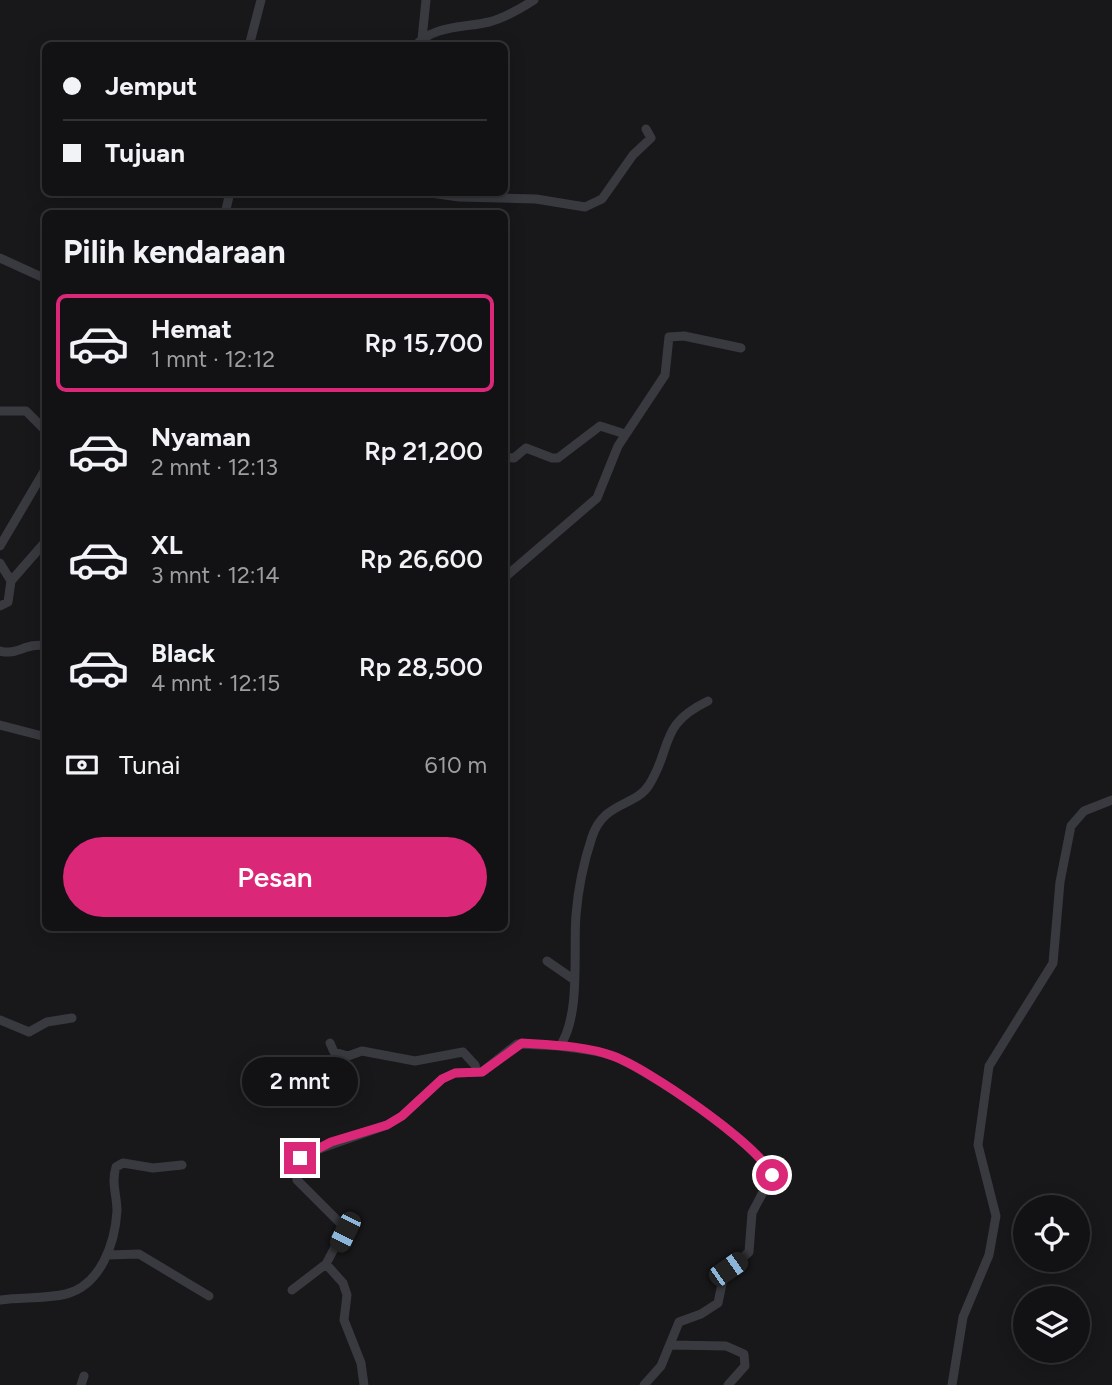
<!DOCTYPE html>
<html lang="id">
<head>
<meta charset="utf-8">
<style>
	body { margin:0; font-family:Figtree,sans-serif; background:#1f2022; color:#f1f3f6; height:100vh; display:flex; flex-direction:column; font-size:26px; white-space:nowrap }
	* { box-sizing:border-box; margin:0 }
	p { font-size:23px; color:#9c9ea0 }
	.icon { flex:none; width:38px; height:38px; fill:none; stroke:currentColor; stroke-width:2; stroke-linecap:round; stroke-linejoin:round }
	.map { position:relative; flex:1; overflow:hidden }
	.panel { position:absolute; left:42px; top:210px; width:466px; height:721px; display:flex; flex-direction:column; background:#121214; border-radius:10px; box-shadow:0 4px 18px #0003,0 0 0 2px #313234 }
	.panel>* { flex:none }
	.guide { position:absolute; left:42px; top:42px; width:466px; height:154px; border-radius:10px; box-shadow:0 4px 18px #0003,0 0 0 2px #313234; display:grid; align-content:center; height:154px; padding:0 21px; background:#121214 }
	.tools { position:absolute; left:1013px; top:1195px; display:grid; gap:14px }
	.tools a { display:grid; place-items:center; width:77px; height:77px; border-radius:50%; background:#121214; box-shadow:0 4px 18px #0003,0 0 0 2px #313234; font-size:35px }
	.end { position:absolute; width:32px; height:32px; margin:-16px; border:9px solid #db2777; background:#fff; box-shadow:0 0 0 4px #fff }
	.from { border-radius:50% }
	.bubble { position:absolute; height:49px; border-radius:24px; background:#121214; box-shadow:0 4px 18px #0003,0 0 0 2px #313234; font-size:23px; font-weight:600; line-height:49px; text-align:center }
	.car { position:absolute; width:21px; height:42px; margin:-21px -10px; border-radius:9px; box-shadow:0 0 5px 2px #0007; background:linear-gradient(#222 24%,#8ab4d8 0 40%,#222 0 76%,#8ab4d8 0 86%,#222 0) }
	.guide b { display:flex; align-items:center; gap:24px; height:66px; font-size:26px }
	.guide b+b { border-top:2px solid #313234 }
	.guide i { width:18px; height:18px; background:#f1f3f6 }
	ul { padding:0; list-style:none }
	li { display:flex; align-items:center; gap:21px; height:98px; margin:0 14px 10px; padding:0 7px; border:4px solid transparent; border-radius:10px }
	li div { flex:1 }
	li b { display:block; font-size:26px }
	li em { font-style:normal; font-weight:600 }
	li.on { border-color:#db2777 }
	li>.icon { width:63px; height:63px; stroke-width:1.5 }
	h2 { padding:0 21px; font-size:32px; line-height:84px }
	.pay { display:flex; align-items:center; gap:18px; height:77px; padding:0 21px; font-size:26px }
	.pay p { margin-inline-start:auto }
	.cta { display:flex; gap:14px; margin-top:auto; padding:14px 21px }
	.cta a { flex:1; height:80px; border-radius:42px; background:#db2777; color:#fff; font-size:28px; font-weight:600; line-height:80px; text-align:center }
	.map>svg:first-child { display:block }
</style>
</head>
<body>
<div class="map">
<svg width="1112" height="1385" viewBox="0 0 1112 1385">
	<rect width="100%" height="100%" fill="#18181a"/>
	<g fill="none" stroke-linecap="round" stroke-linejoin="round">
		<path stroke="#383a3f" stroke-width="9" d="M422 39 426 0
			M188 46H218
			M249 46 261 0
			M415 46C434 25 463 28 489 22 505 18 520 9 534 0
			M424 192 459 197 536 199 585 207 602 199 633 155 651 138 646 129
			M225 214 230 192
			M0 258 46 279
			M0 411H26L46 431
			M504 457 514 458 526 448 552 458H558L600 426 625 434
			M0 546 46 468
			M0 563 11 581
			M504 578 597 498 618 446 665 375 669 337 684 336 741 348
			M0 606 8 602 11 581 46 541
			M0 651C17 656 26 642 46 646
			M0 725 46 737
			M547 961 573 979
			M0 1020 29 1032 47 1022 72 1018
			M330 1043 334 1052 348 1056 362 1051 415 1061 463 1052 475 1065 477 1072
			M560 1046C577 1049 597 1050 613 1056 647 1069 757 1143 772 1175L752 1213 749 1252 724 1274 718 1303 701 1314 679 1322 661 1366 644 1385
			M108 1255 139 1254 209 1296
			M292 1290 326 1264
			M0 1300C21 1297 45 1299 66 1294 101 1285 115 1243 117 1211 117 1195 111 1183 116 1167L123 1163 153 1168 182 1165
			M671 1345 726 1346 744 1354 745 1366 728 1385
			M81 1385 84 1376
			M364 1385 361 1363 344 1320 347 1295 343 1283 326 1264 345 1228 297 1180 296 1165 308 1153 387 1125 402 1116 442 1079 455 1073 482 1072 517 1044 560 1046C581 1015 573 952 576 915 578 890 584 861 592 837 604 801 635 807 649 785 673 747 658 725 708 701
			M952 1385 963 1317 989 1255 996 1216 978 1145 989 1066 1053 963 1060 882 1071 826 1084 811 1112 800"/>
	</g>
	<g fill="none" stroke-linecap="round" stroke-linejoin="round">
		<path stroke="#db2777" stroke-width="9" d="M300 1158 331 1142 387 1125 402 1116 442 1079 455 1073 482 1072 522 1043C552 1045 586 1046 613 1056 647 1068 758 1144 772 1175"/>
	</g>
</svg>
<div class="tools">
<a><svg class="icon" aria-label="locate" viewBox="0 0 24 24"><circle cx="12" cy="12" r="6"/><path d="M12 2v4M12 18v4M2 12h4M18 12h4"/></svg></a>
<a><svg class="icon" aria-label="layers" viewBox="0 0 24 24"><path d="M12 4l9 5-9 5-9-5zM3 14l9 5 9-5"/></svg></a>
</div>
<i class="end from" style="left:772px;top:1175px"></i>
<i class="end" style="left:300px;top:1158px"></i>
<div class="bubble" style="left:242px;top:1057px;width:116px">2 mnt</div>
<i class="car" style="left:345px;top:1232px;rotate:206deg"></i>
<i class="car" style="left:728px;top:1269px;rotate:55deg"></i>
<div class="guide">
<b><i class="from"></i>Jemput</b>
<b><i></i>Tujuan</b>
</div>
<section class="panel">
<h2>Pilih kendaraan</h2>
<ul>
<li class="on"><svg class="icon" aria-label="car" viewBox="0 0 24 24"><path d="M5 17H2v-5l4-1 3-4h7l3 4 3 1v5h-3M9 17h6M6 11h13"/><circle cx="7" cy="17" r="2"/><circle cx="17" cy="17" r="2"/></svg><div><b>Hemat</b><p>1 mnt · 12:12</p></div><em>Rp 15,700</em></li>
<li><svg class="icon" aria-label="car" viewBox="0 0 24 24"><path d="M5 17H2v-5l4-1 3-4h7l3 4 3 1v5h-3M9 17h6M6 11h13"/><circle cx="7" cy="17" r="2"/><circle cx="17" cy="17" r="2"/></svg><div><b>Nyaman</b><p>2 mnt · 12:13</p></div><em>Rp 21,200</em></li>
<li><svg class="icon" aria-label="car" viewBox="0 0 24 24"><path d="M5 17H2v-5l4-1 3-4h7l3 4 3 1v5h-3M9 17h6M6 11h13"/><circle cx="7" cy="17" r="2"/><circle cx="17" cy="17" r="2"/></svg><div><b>XL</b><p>3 mnt · 12:14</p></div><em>Rp 26,600</em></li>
<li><svg class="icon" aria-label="car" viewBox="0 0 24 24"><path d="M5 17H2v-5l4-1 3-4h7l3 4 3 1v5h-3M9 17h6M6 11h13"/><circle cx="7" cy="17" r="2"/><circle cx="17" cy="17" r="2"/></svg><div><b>Black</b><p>4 mnt · 12:15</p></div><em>Rp 28,500</em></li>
</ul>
<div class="pay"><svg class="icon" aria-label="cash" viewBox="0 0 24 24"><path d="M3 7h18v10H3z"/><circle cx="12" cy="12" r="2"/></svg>Tunai<p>610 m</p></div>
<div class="cta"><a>Pesan</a></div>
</section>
</div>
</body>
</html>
